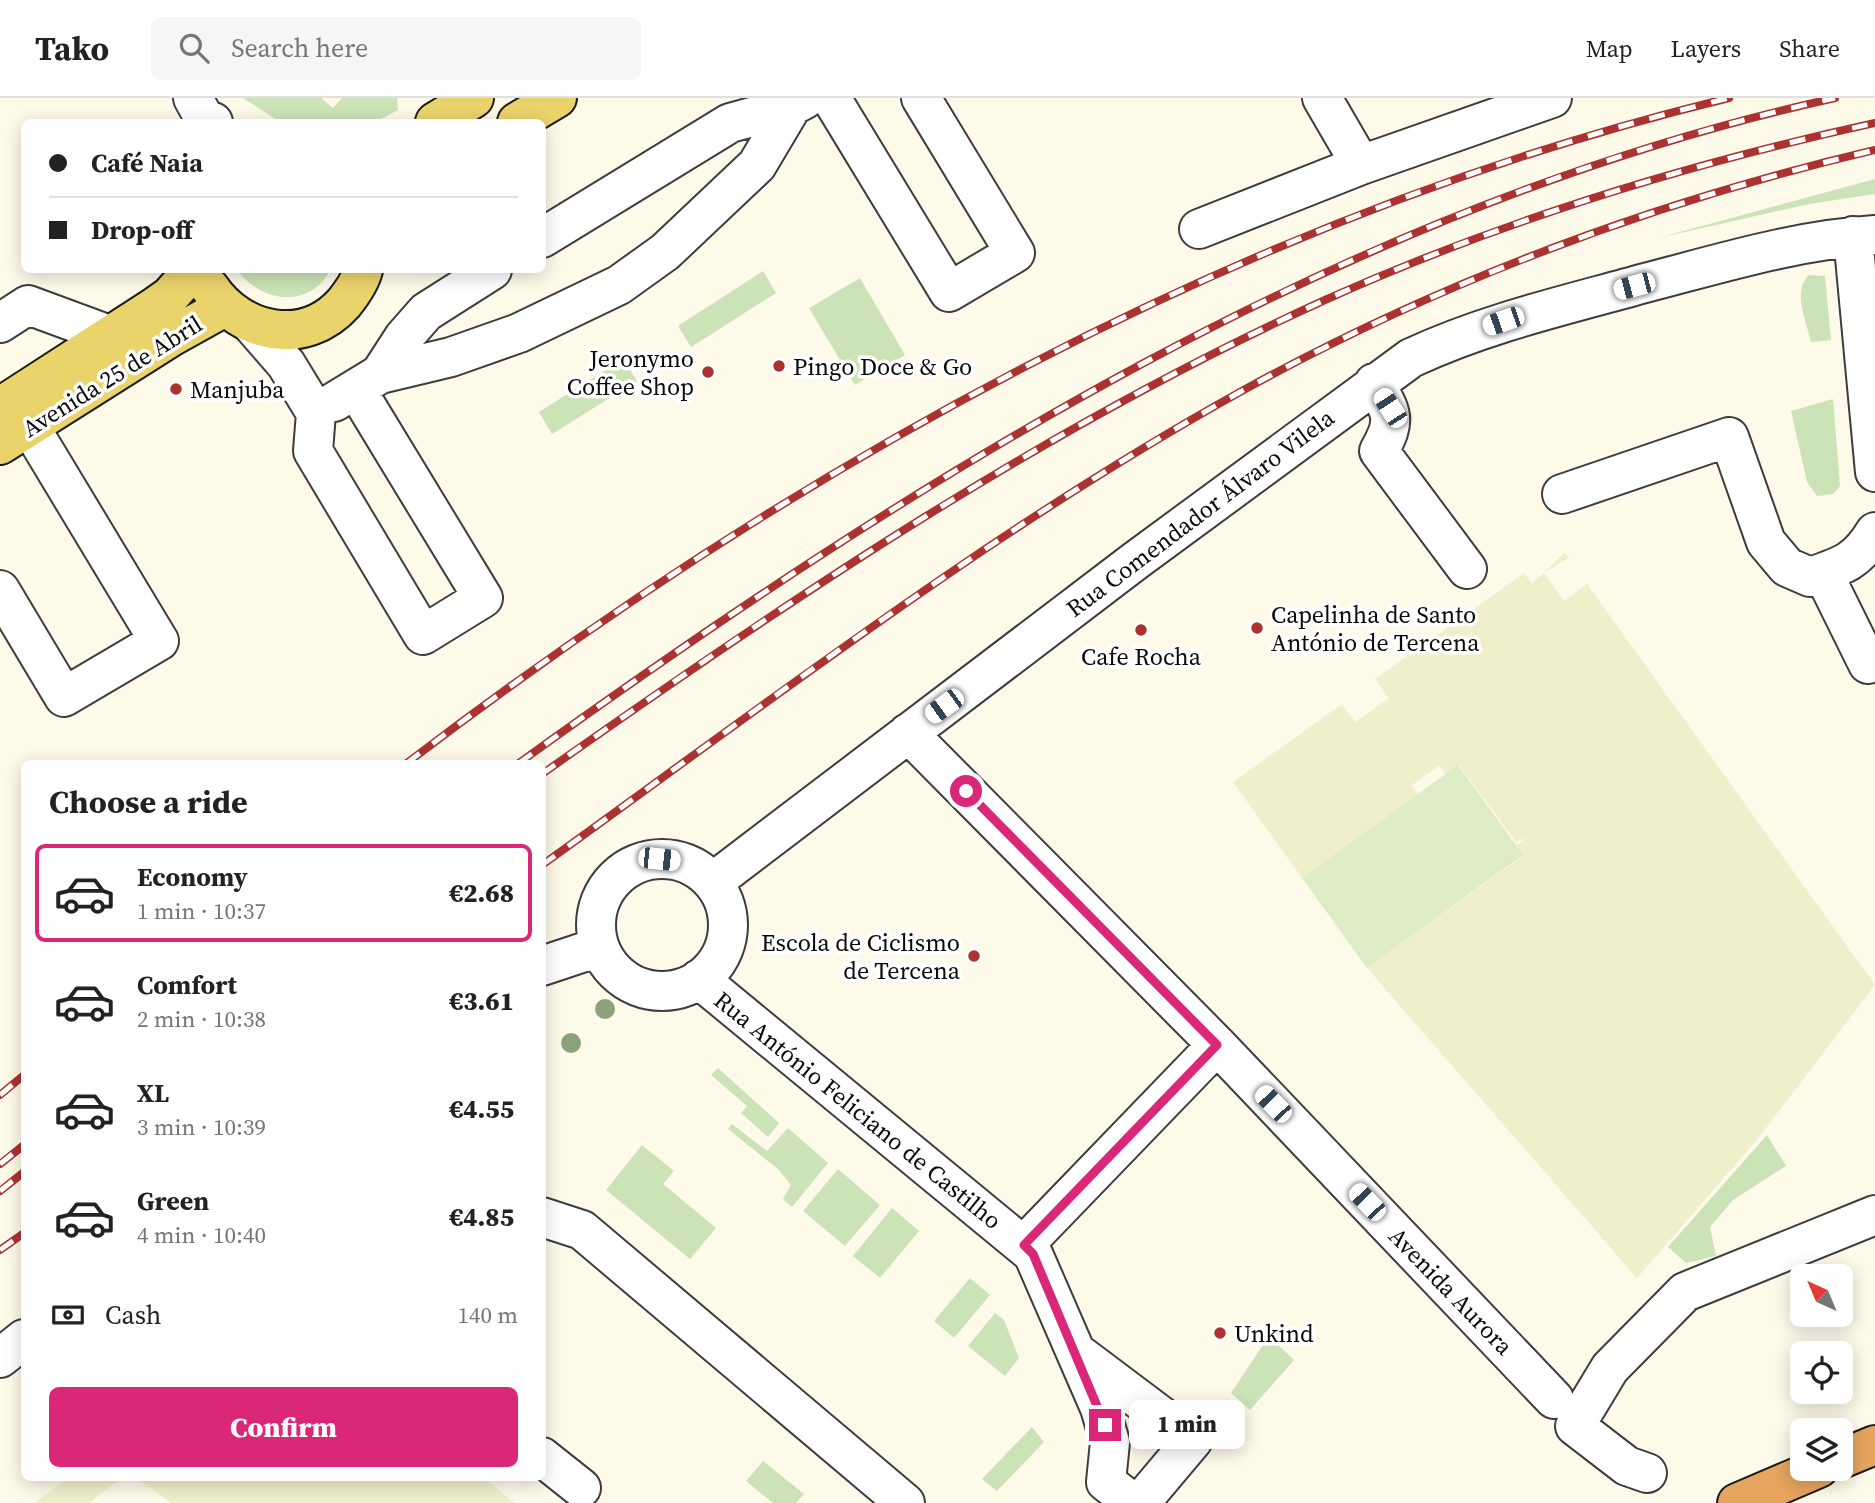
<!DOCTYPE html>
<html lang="en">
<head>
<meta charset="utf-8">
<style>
	body { margin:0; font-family:"Source Serif 4",serif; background:#f6f6f6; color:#222; height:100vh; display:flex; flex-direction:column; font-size:26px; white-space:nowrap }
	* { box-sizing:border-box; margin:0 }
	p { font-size:23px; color:#767676 }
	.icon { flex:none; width:38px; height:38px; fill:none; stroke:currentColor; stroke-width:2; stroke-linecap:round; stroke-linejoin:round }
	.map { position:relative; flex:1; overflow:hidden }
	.details { position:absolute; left:21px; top:662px; width:525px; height:721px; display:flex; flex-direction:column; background:#fff; border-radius:10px; box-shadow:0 4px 18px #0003 }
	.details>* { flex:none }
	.top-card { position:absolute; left:21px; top:21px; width:525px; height:154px; border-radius:10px; box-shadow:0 4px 18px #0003; display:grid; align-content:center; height:154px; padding:0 28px; background:#fff }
	.needle { width:46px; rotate:316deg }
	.controls { position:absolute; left:1790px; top:1166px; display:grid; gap:14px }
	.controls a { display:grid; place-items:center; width:63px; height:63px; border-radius:10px; background:#fff; box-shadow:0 4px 18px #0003; font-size:35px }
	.end { position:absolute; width:32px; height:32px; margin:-16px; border:9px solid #db2777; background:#fff; box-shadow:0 0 0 4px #fff }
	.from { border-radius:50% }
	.bubble { position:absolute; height:49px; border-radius:10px; background:#fff; box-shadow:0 4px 18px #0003; font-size:23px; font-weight:800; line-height:49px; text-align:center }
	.car { position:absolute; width:21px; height:42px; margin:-21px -10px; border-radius:9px; box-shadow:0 0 5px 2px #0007; background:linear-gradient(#fff 24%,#345 0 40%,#fff 0 76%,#345 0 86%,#fff 0) }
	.top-card b { display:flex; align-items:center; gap:24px; height:66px; font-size:26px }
	.top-card b+b { border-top:2px solid #e0e0e0 }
	.top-card i { width:18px; height:18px; background:#222 }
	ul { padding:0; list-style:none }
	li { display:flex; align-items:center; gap:21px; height:98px; margin:0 14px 10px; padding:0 14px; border:4px solid transparent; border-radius:10px }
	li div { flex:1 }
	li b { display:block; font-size:26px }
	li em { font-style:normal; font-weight:800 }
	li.on { border-color:#db2777 }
	li>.icon { width:63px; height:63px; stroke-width:1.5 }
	h2 { padding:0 28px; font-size:32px; line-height:84px }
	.pay { display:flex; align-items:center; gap:18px; height:77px; padding:0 28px; font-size:26px }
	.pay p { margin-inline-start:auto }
	.button { display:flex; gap:14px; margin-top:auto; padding:14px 28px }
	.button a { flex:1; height:80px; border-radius:10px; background:#db2777; color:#fff; font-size:28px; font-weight:800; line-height:80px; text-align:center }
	header { display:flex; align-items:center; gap:42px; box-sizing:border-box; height:98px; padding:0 35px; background:#fff; border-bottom:2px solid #e0e0e0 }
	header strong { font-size:33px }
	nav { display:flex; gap:38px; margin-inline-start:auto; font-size:24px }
	.search { width:490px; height:63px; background:#f6f6f6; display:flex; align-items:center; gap:18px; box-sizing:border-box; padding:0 24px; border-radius:10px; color:#767676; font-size:26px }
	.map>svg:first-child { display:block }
</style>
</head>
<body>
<header>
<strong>Tako</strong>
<div class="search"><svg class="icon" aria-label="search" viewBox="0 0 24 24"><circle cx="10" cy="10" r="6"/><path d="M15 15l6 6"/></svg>Search here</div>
<nav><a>Map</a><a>Layers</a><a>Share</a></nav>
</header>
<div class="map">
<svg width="1875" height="1405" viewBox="0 0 1875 1405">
	<rect width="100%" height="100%" fill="#fdfae9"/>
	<path fill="#f0efcc" d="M1564 455 1570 459 1544 475 1564 503 1587 486 1875 887 1756 1043 1637 1180 1367 870 1523 758 1516 747 1529 738 1516 744 1459 667 1446 677 1439 668 1412 687 1418 696 1302 780 1233 684 1342 606 1355 624 1389 600 1375 581 1524 475 1532 486Z
		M68 1379H123L89 1405H35Z
		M135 1379H484L514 1405H171Z"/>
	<path fill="#cbe3b7" d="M243 0H321L333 10 342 0H397L398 12 375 24H280Z
		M1875 81V96L1809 106 1658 140Z
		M237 172H330C310 212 260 204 237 172Z
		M763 173 776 195 691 249 678 228Z
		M1809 177 1825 178 1831 242 1811 244C1806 222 1792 194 1809 177Z
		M860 180 905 257 855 287 809 210Z
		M623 261 637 283 552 336 539 314Z
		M1833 301 1840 388 1833 396 1817 398 1807 384 1791 313Z
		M718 970 779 1025 768 1039 741 1015 747 1008 711 977Z
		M732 1026 767 1053 788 1030 828 1065 792 1109 783 1101 791 1087 779 1072 728 1031Z
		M1767 1037 1786 1068 1733 1102 1710 1129 1716 1158 1686 1165 1668 1149Z
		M642 1047 674 1073 663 1086 716 1130 690 1161 606 1092Z
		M838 1071 880 1107 845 1148 803 1113Z
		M892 1110 919 1133 880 1180 853 1158Z
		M970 1180 990 1197 954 1240 934 1223Z
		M995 1215 1004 1222 1019 1260 1005 1278 968 1248Z
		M1269 1238 1294 1262 1250 1312 1231 1295Z
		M1032 1329 1044 1344 997 1393 982 1381Z
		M763 1363 804 1396 796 1405H773L746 1383Z"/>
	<path fill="#ddebc7" d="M1458 667 1523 757 1367 870 1302 780Z"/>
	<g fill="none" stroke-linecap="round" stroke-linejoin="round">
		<defs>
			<path id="minor" d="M193 0 204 20 213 24
				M831 0 949 194 1015 155 921 0
				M1322 0 1361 67 1552 0
				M1199 131 1361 67
				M1853 138 1875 374
				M542 140 730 25 792 8 805 1
				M0 225 28 207 112 238
				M252 227 286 266 316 315 313 353 423 537 483 500 356 291
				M380 276 404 239 426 214 492 172
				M1374 285C1392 314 1397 322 1379 353L1467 471
				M334 304 380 276 451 259 519 235 619 187 665 154 757 67 792 8
				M1562 396 1729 339 1766 444 1787 469 1810 479C1842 468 1857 464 1875 434
				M1823 475 1868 566
				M0 492 64 599 159 543 30 329
				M908 635 1217 947 1554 1301
				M596 827a66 66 0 1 1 132 0a66 66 0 1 1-132 0Z
				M713 784 1135 463 1411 260C1486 225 1566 207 1645 185 1722 165 1796 142 1875 137
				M542 868 599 849
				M699 881 1033 1156 1100 1310 1110 1344 1106 1384 1133 1405
				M542 1119 582 1132 905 1405
				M1024 1147 1217 947
				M1076 1254 1193 1342 1140 1405
				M0 1260 24 1241
				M542 1359 581 1390
				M1647 1375 1627 1368 1575 1328 1610 1270 1685 1194 1875 1117"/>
			<path id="major" d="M435 24 474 0
				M517 24 557 0
				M210 190C241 236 305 249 344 205 352 195 360 184 363 172
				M0 309 153 210 170 198 193 172
				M0 347 171 239 225 209"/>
			<path id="highway" d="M1841 1361 1875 1347
				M1737 1405 1819 1370"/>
		</defs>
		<use href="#minor" stroke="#3d3d3d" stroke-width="42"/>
		<use href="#major" stroke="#1b1b1b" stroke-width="42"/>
		<use href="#highway" stroke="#1b1b1b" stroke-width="42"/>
		<use href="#minor" stroke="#fff" stroke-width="38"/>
		<use href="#major" stroke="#ebd36b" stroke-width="38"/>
		<use href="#highway" stroke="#e6a45e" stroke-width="38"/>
		<defs>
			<path id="rail" d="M407 665C799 366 1246 117 1729 0
				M519 665C919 377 1348 107 1835 0
				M542 676C791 500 1047 328 1325 202 1501 123 1687 66 1875 25
				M542 767C770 603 995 430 1240 294 1439 184 1654 104 1875 52
				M0 997 24 977
				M0 1066 24 1047
				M0 1093 24 1074
				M0 1152 24 1135"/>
		</defs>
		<use href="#rail" stroke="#ab3231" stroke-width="8"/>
		<use href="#rail" stroke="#fff" stroke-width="5" stroke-dasharray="16" stroke-linecap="butt"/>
	</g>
	<g fill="#89a27c">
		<circle cx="605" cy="911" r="10"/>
		<circle cx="571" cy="945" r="10"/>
	</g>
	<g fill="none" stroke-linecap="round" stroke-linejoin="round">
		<path stroke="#db2777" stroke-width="9" d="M966 693 1217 947 1024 1147 1033 1156 1105 1327"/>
	</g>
	<g fill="#ab3231" stroke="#fff" stroke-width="2.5">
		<circle cx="779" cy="268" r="7"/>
		<circle cx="708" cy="274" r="7"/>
		<circle cx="176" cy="291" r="7"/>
		<circle cx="1257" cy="530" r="7"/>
		<circle cx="1141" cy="532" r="7"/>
		<circle cx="974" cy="858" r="7"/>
		<circle cx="1220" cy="1235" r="7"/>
	</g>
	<g text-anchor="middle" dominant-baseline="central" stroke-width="7" stroke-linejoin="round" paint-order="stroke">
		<g font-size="24" fill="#0a0a0a" stroke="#fff" text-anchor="start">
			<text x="694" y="260" text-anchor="end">Jeronymo<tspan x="694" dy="28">Coffee Shop</tspan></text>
			<text x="793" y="268">Pingo Doce &amp; Go</text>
			<text x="190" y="291">Manjuba</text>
			<text x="1271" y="516">Capelinha de Santo<tspan x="1271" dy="28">António de Tercena</tspan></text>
			<text x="1141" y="558" text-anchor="middle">Cafe Rocha</text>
			<text x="960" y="844" text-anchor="end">Escola de Ciclismo<tspan x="960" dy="28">de Tercena</tspan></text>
			<text x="1234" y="1235">Unkind</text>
		</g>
		<g font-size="24" fill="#0a0a0a" stroke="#fff">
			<text transform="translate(112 278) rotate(-32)">Avenida 25 de Abril</text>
			<text transform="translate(1200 415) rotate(-37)">Rua Comendador Álvaro Vilela</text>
			<text transform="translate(858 1012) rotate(39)">Rua António Feliciano de Castilho</text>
			<text transform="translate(1451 1193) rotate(46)">Avenida Aurora</text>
		</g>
	</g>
</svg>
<div class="controls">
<a><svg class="needle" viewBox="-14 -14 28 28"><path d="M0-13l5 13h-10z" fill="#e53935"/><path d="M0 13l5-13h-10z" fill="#767676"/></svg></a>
<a><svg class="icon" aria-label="locate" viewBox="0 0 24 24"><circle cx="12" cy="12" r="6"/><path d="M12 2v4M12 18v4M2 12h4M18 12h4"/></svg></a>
<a><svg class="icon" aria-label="layers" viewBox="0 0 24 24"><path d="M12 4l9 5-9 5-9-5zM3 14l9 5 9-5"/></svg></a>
</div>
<i class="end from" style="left:966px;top:693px"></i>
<i class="end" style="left:1105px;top:1327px"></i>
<div class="bubble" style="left:1129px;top:1302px;width:116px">1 min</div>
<i class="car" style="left:1634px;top:188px;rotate:255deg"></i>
<i class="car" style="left:1503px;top:223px;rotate:251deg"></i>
<i class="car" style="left:1390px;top:310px;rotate:327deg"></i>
<i class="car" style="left:944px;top:608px;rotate:234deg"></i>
<i class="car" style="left:659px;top:761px;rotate:96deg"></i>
<i class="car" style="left:1273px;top:1006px;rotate:316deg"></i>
<i class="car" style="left:1367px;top:1104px;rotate:316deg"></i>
<div class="top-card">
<b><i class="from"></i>Café Naia</b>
<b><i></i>Drop-off</b>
</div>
<section class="details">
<h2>Choose a ride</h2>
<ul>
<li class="on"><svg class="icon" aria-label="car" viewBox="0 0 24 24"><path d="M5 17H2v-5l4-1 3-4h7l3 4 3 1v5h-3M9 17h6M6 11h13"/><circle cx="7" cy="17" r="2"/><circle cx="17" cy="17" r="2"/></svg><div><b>Economy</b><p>1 min · 10:37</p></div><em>€2.68</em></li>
<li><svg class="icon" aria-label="car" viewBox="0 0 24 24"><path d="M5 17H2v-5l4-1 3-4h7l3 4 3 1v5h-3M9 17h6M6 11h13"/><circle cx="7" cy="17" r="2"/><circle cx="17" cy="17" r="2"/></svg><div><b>Comfort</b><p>2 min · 10:38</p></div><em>€3.61</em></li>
<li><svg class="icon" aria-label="car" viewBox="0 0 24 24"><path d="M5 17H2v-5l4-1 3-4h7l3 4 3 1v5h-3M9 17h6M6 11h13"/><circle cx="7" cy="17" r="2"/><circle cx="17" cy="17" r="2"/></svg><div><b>XL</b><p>3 min · 10:39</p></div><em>€4.55</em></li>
<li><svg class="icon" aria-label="car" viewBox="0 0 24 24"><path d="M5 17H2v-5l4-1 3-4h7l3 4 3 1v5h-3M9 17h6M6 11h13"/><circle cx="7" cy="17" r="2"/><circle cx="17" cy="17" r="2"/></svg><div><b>Green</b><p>4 min · 10:40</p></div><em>€4.85</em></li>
</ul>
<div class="pay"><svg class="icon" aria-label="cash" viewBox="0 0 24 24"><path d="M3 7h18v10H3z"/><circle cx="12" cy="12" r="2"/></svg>Cash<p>140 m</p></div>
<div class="button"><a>Confirm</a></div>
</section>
</div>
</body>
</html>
